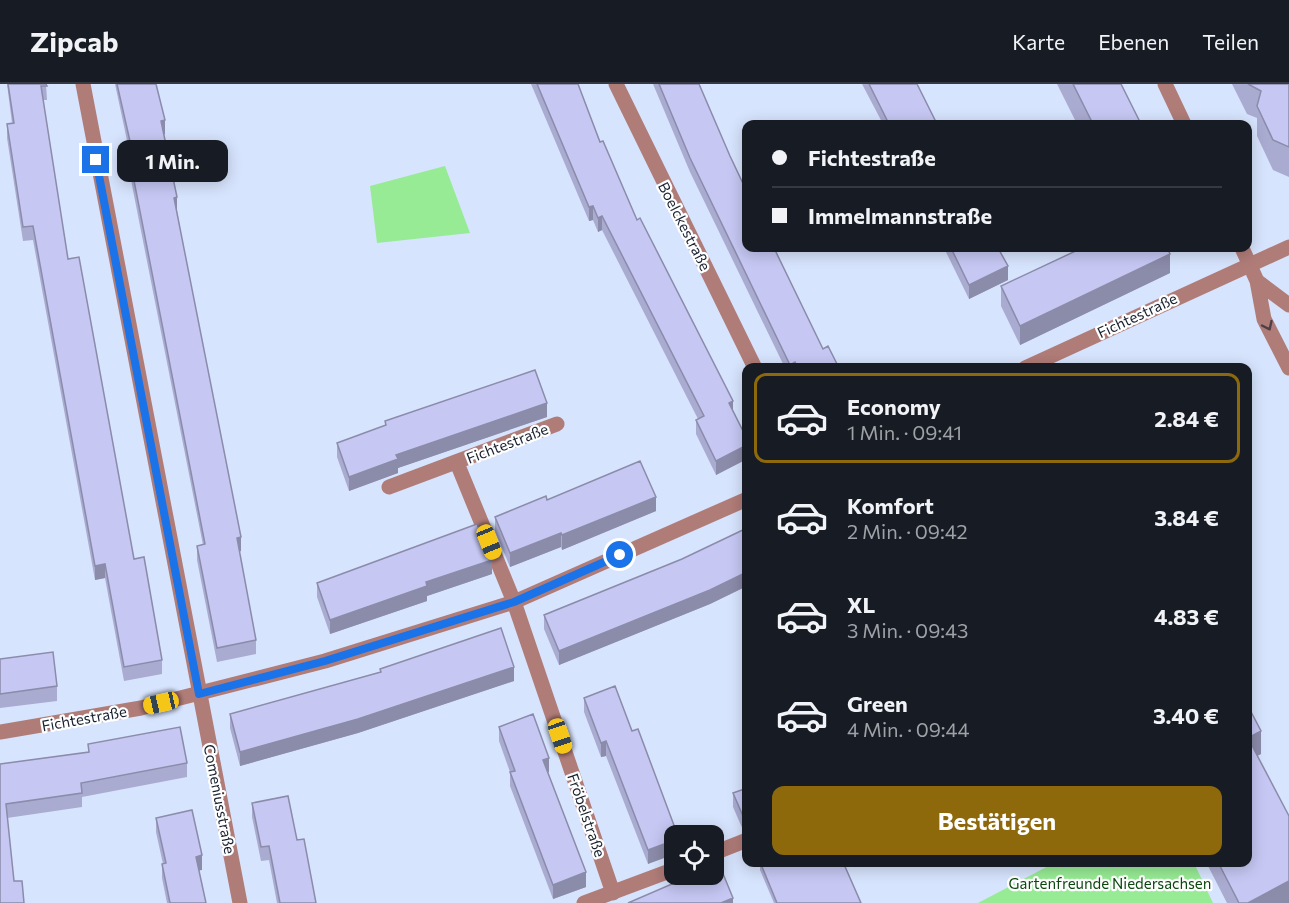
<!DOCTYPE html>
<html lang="de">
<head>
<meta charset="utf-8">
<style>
	body { margin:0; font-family:Commissioner,sans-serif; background:#20242c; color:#f1f3f6; height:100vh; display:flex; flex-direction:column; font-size:22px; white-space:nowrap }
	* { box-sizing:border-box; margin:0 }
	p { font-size:20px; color:#9ea1a6 }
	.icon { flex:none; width:33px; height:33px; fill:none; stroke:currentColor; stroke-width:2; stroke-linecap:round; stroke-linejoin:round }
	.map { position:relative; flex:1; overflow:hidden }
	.drawer { position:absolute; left:742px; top:279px; width:510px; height:504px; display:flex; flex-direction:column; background:#171b24; border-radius:12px; box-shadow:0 3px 15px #0003 }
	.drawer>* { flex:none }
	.hud { position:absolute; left:742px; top:36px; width:510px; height:132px; border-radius:12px; box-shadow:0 3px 15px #0003; display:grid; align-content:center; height:132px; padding:0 30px; background:#171b24 }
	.tools { position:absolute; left:664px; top:741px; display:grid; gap:12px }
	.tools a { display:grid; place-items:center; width:60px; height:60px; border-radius:12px; background:#171b24; box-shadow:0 3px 15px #0003; font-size:30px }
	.end { position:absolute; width:27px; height:27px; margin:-14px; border:8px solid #1a73e8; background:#fff; box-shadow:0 0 0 3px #fff }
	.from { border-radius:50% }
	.bubble { position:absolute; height:42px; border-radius:12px; background:#171b24; box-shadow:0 3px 15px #0003; font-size:20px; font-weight:700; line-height:42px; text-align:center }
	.car { position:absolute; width:18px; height:36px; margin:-18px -9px; border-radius:8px; box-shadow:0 0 4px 2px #0007; background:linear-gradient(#f5c518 24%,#345 0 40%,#f5c518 0 76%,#345 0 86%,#f5c518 0) }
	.hud b { display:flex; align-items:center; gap:21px; height:57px; font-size:22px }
	.hud b+b { border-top:2px solid #363941 }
	.hud i { width:15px; height:15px; background:#f1f3f6 }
	ul { padding:10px 0 0; list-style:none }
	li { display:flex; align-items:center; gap:18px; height:90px; margin:0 12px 9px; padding:0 18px; border:3px solid transparent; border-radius:12px }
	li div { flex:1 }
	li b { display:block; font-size:22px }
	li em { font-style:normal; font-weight:700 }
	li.active { border-color:#8d690c }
	li>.icon { width:54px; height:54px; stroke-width:1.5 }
	.primary-button { display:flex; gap:12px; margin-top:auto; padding:12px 30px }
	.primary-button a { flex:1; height:69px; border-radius:12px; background:#8d690c; color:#fff; font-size:24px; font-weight:700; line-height:69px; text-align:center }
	header { display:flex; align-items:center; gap:36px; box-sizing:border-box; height:84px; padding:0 30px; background:#171b24; border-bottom:2px solid #363941 }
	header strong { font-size:28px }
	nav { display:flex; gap:33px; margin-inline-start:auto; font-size:21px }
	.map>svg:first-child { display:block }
</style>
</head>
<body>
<header>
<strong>Zipcab</strong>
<nav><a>Karte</a><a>Ebenen</a><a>Teilen</a></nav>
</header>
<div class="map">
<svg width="1289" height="819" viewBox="0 0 1289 819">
	<rect width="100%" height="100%" fill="#d7e4fd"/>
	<path fill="#97eb95" d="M445 82 470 149 377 159 370 102Z
		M1054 779H1194L1213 819H978Z"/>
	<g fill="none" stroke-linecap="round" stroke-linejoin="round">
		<path stroke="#b07c78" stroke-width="15" d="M83 0 240 819
			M616 0 755 284
			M1165 0 1184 40
			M1242 164 1257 197 1264 235 1289 284
			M1257 197 1289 221
			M1025 284 1289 163
			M457 379 514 518 613 809
			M389 403 557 340
			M0 648 141 624 325 577 514 518 747 415
			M714 769 747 756
			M584 819 675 785"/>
	</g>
	<path fill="#aaabd1" d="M7 0H46L47 16H43L68 175 134 475 162 576V590L124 597 105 494 95 496 33 156 23 157 7 54V40L12 39Z
		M115 0H156L165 50H164L177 127 241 467 239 468 256 556V570L217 578 197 476V462L203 461 128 81V66H129Z
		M531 0H578L600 58 637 136 747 355V375L716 391 696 350V336L698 335 602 146 598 148 593 136 589 137Z
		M653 0H699L730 72 823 265 839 284H785L690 88Z
		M862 0H917L937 40H883Z
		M1057 0H1121L1141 40H1077Z
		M1232 0H1289V93L1273 86 1257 52V34L1247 30Z
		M944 164H998L1008 196 969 215Z
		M1170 189 1020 261 1001 222V202Z
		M547 333 398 384V389L349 407 337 373V359L385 342V337Z
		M547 416 656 427 562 466 561 463 510 483 495 447V433Z
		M747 444V502L710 520 559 581 544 545V531L682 475Z
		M492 490 427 512V517L330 550 317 513V499Z
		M0 575 57 602V617L0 624Z
		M380 585 514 597 358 649 240 682 230 644V630L380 588Z
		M584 614 632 647 678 752 648 780 606 672 601 673 584 628Z
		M1248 622 1261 670 1257 672 1289 819H1227L1206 778H1248Z
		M499 643 549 688H548L586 803 553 815 510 702V688L499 657Z
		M88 660 187 679V693L82 713V723L7 734 14 797 0 819V680L88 668Z
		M747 704 743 746 733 723V709Z
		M252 719 297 756 316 819H277L269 776 261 777 252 733Z
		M156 734 202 786H199L206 819H167L162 794V780H163L156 748Z
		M760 778 861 819H774L760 786Z"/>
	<path fill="#8b8baa" d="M165 36V50L161 51V37Z
		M177 113V127L174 128V114Z
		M593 122V136L589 137V123Z
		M602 132V146L598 148V134Z
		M1170 170V189L1020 261V242Z
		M1008 182V196L969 215V201Z
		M795 278V284H790V281Z
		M733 317V332L729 319Z
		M547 319V333L398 384V389L349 407V393L396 371Z
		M747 361V375L716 391V377Z
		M656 413V427L562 466V451Z
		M561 449V463L510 483V469Z
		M241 453V467L237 468V454Z
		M492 476V490L427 512V517L330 550V536L426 498Z
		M105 480V494L95 496V482Z
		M747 488V502L710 520 559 581V567Z
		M514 583V597L358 649 240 682V668Z
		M1261 647V670L1248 676V654Z
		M606 657V672L601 673V659Z
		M549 674V688L543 690V676Z
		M747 730V744L743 746V732Z
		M675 756V770L648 780V766Z
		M202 771V786L196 787V773Z
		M586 788V803L553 815V801Z
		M1289 797V819H1248Z
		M733 814V819H721Z"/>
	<path fill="#c6c7f3" stroke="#8b8baa" stroke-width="1.5" d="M8 0H46L47 2H41L68 175 79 173 134 475 144 473 162 576 124 583 105 480 95 482 33 142 23 143 7 40 14 39Z
		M117 0H156L165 36 161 37 177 113 174 114 241 453 237 454 256 556 217 564 197 462 205 460 128 66H132Z
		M537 0H578L600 58 603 57 637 136 640 134 733 317 729 319 747 355V361L716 377 696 336 704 332 602 132 598 134 593 122 589 123Z
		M659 0H699L730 72 747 108V164H774L823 265 828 262 839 284H798L795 278 790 281 690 74Z
		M869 0H917L937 40H889Z
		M1073 0H1121L1141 40H1093Z
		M1248 0H1289V63L1273 56 1257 22 1261 7Z
		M951 164H998L1008 182 969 201Z
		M1082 164H1167L1170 170 1020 242 1001 202Z
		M535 286 547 319 396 371 398 375 349 393 337 359 386 341 385 337Z
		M640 377 656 413 562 451 561 449 510 469 495 433 546 412 547 416Z
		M477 440 492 476 426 498 427 502 330 536 317 499Z
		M747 444V488L710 506 559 567 544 531 682 475Z
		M501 544 514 583 358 635 240 668 230 630 381 588 380 585Z
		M53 568 57 602 0 610V575Z
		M615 602 632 647 638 645 678 752H675V756L648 766 606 657 601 659 584 614Z
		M1248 622 1261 647 1248 654Z
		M533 630 549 674 543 676 586 788 553 801 510 688 515 687 499 643Z
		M180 643 187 679 81 699 82 709 6 720 14 797H22L24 819H0V680L89 668 88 660Z
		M1248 654 1289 732V797L1248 819H1239L1218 778H1248Z
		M747 704V730L743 732 733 709Z
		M288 712 297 756 304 755 316 819H280L269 762 261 763 252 719Z
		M192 726 202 771 196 773 206 819H170L162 780 166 779 156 734Z
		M760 778H843L861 819H777Z
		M719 780 733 814 721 819H628L695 790H714V783Z"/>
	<defs><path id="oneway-chevron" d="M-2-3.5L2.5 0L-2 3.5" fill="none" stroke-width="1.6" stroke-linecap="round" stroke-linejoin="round" transform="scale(1.5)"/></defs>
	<use stroke="#4d4049" href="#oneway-chevron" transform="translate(1268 242) rotate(65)"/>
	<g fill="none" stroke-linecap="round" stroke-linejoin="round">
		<path stroke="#1a73e8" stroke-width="8" d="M96 76 199 610 325 577 514 518 620 471"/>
	</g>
	<g text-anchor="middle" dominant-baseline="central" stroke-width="4.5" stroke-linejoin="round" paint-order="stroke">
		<g font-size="15" fill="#18202f" stroke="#fff">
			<text transform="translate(685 142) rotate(63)">Boelckestraße</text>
			<text transform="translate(1137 231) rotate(-25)">Fichtestraße</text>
			<text transform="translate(507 359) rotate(-21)">Fichtestraße</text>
			<text transform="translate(84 634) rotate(-10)">Fichtestraße</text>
			<text transform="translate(220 715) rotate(79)">Comeniusstraße</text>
			<text transform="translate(587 731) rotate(71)">Fröbelstraße</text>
		</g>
		<g font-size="15" fill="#0c4910" stroke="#fff">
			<text x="1110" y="799">Gartenfreunde Niedersachsen</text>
		</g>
	</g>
</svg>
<div class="tools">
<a><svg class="icon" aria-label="locate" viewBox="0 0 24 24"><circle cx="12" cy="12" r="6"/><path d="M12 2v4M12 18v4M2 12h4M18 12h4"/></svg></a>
</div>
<i class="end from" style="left:620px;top:471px"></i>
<i class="end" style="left:96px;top:76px"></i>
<div class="bubble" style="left:117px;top:56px;width:111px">1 Min.</div>
<i class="car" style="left:489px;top:458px;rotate:158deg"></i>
<i class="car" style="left:161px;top:619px;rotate:257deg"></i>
<i class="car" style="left:560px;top:652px;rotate:161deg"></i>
<div class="hud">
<b><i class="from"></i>Fichtestraße</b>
<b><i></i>Immelmannstraße</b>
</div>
<section class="drawer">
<ul>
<li class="active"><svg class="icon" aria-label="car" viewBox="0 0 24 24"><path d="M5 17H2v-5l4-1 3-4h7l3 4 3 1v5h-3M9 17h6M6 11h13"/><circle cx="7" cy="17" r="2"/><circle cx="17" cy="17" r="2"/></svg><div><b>Economy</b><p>1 Min. · 09:41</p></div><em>2.84 €</em></li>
<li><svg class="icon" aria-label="car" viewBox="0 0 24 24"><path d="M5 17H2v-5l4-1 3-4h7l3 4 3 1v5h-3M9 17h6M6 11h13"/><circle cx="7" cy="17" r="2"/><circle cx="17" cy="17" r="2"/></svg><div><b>Komfort</b><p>2 Min. · 09:42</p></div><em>3.84 €</em></li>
<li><svg class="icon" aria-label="car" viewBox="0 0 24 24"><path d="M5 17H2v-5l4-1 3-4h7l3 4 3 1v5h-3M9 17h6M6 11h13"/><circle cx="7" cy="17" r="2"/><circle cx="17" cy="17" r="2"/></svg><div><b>XL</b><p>3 Min. · 09:43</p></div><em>4.83 €</em></li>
<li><svg class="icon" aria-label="car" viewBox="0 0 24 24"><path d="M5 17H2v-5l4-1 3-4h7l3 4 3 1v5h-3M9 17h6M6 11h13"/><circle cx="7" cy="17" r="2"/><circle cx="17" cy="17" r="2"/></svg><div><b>Green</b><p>4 Min. · 09:44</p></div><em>3.40 €</em></li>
</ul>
<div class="primary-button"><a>Bestätigen</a></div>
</section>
</div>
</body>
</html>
